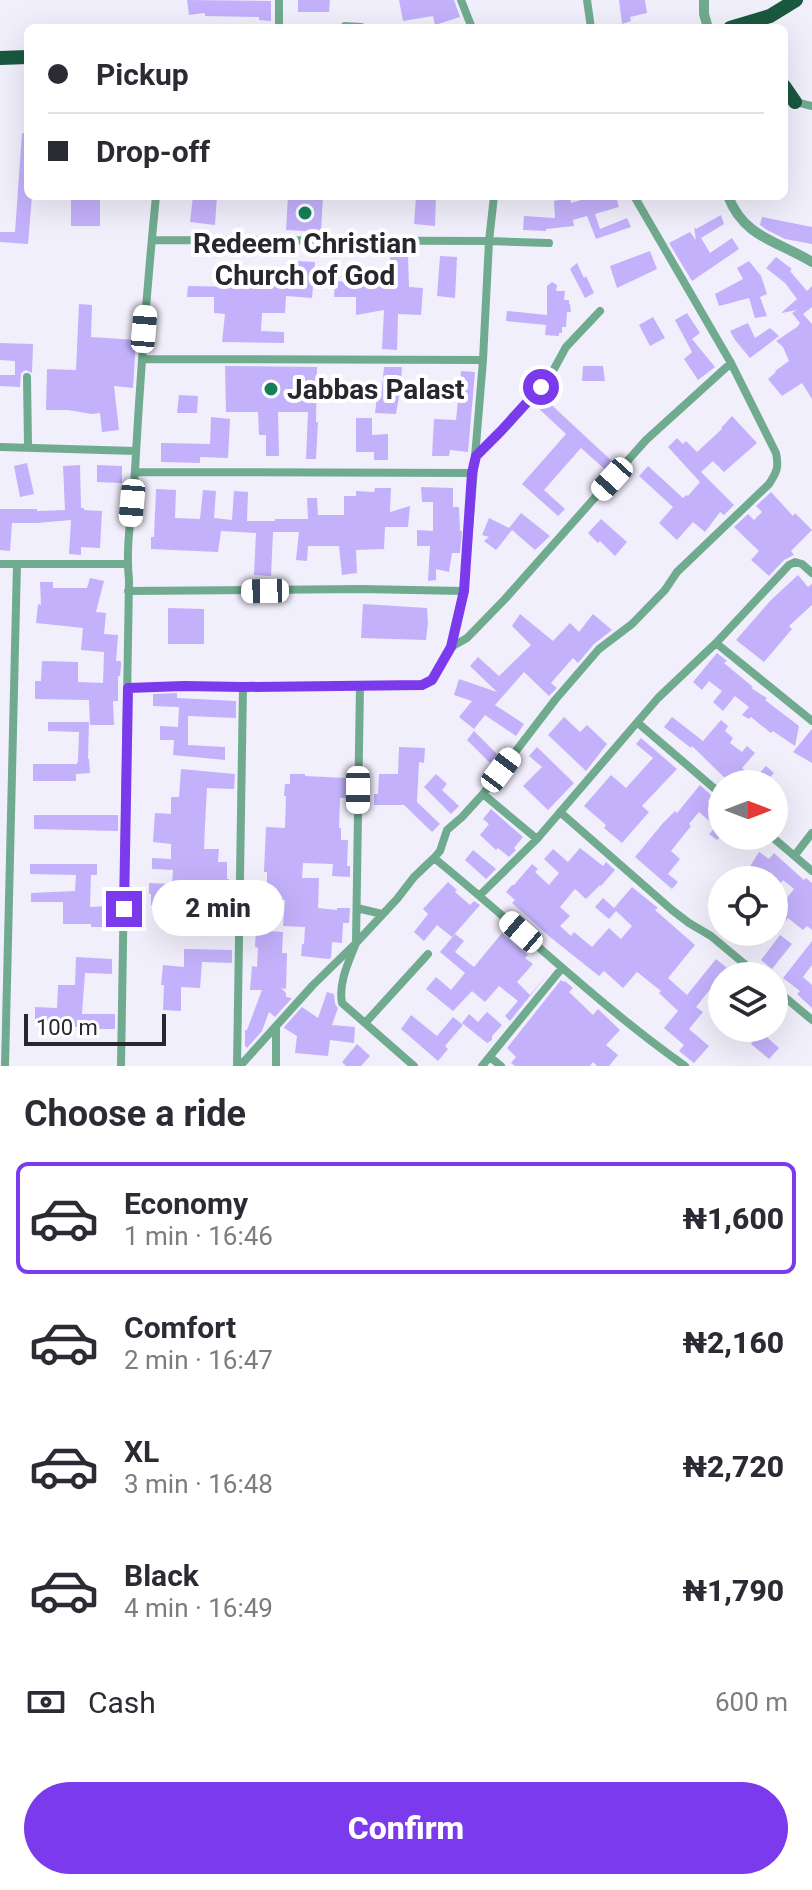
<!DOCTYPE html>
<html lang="en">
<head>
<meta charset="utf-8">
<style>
	body { margin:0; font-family:Roboto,sans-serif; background:#f7f7f7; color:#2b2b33; height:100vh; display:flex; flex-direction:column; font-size:30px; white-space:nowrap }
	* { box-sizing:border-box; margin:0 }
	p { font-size:26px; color:#7c7c81 }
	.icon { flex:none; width:44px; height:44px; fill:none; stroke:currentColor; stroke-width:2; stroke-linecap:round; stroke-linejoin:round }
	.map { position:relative; height:1066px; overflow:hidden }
	.side { display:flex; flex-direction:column; background:#fff; flex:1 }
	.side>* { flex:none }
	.banner { position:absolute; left:24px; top:24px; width:764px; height:176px; border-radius:12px; box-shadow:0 8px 32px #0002; display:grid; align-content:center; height:176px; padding:0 24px; background:#fff }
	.needle { width:52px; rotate:90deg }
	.controls { position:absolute; left:708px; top:770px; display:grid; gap:16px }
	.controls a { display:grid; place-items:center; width:80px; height:80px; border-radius:50%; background:#fff; box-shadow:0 8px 32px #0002; font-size:40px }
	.scale { position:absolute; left:24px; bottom:20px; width:142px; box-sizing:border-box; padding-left:8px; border:4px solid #28272f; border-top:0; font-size:22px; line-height:28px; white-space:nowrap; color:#28272f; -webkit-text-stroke:6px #fff; paint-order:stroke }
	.end { position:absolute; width:36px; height:36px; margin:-18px; border:10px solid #7c3aed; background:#fff; box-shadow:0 0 0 4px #fff }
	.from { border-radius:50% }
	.bubble { position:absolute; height:56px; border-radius:28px; background:#fff; box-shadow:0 8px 32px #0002; font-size:26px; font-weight:800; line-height:56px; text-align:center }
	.car { position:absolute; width:24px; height:48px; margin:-24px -12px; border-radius:10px; box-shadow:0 0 6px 2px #0007; background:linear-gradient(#fff 24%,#345 0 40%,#fff 0 76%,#345 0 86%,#fff 0) }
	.banner b { display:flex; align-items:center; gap:28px; height:76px; font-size:30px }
	.banner b+b { border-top:2px solid #e1e1e2 }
	.banner i { width:20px; height:20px; background:#2b2b33 }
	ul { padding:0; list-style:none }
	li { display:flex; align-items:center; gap:24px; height:112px; margin:0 16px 12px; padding:0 8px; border:4px solid transparent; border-radius:12px }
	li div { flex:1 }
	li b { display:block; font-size:30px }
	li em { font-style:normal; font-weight:800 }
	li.selected { border-color:#7c3aed }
	li>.icon { width:72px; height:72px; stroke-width:1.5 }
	h2 { padding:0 24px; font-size:36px; line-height:96px }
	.pay { display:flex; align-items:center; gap:20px; height:88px; padding:0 24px; font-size:30px }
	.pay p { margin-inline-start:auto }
	.button { display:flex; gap:16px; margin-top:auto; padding:16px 24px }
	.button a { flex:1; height:92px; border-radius:48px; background:#7c3aed; color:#fff; font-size:32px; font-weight:800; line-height:92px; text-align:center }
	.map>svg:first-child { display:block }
</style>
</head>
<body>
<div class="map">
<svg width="812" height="1066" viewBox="0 0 812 1066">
	<rect width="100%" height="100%" fill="#f2effc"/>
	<path fill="#c3b1fb" d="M187 0 271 1V21L259 20V17L205 16V13L189 15Z
		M298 0H330L329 12H298Z
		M399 0H454L460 17 435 25 433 16 403 21Z
		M619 0H645L647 13 630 17 631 21 622 24Z
		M22 133H28V196H32L28 244 0 242V232H15Z
		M71 196H100V226H71Z
		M193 196H217L215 225 190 222Z
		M288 196H323L321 232 286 230Z
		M416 196H436L435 226 414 224Z
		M595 196H616L619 207 595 214 600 229 627 218 631 227 596 239 587 216 573 220 574 226 546 229V231L523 230 524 216 555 218 554 201 570 198 571 203Z
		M721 215 724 224 701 238 710 253 732 238 739 249 692 281 669 243 690 232 696 240 694 227 696 229Z
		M762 217 812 227V244L785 239 767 230 760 225Z
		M391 251H403L404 253 408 254 409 287 423 288 421 315 398 314 397 350 382 349 384 310 356 315V297H334L335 281 351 282 352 284 387 285Z
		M650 251 657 269 617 288 610 266Z
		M440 256 457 257 455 298 437 296Z
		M776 257 792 269 790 271 807 291 812 286V307L803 314 812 324V399L802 383 782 396 768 379 776 372 775 371 789 361 783 347 776 341 797 327 800 323 792 313 797 310 781 313 797 299 785 283 766 268Z
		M296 261 315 262 312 298 286 296 285 313H262L261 331 284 332V343L222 342 225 314 214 313V297H187L188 286 239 287V279L270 280 272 268 296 267Z
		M749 261 761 276 767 294 760 297 767 316 755 318 749 298 719 306 715 294 743 279 737 268Z
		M577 263 584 278 586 276 594 293 585 298 570 269Z
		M552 282 557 285 556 291H565L564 300H569V304H570L571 312H567L566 327H562V333H559V336L545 335 546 325 506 321 507 311 547 315V286Z
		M79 304 92 305 91 337 136 340 133 388 114 386 119 430 102 432 100 413 91 414 68 410H46L47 369 76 370Z
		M687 313 700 333 692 339 715 367 698 380 684 359 692 352 675 320Z
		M653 317 665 338 650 346 639 325Z
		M748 323 755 338 770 328 779 336 750 358 735 340 730 331Z
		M0 343 33 344 32 373 26 370 21 373 20 387 0 386V375H15V361L0 360Z
		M225 366 317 367 316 422H318L316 459H306L308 412H278L279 456H266V435H259L258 412H226Z
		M583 366H603L605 381H582Z
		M384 367H402L400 391 396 414 375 413 377 397H381Z
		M461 371 475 372 468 452 450 450 449 456H432L434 419 456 420Z
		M179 395 198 396 197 413H177Z
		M543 397 615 464 608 472 581 448 544 490 565 509 558 516 522 484 566 434 535 405Z
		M732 416 757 443 724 472 713 461 701 472 734 505 724 515 720 512 705 532 693 522 677 540 659 523 673 507 639 476 648 466 683 498 686 495 688 496 700 482 668 447 677 438 683 444 686 441 697 452 722 429 721 428Z
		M211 417 230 419 228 458 200 457V463L161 462V443L210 444Z
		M356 418H372V435L388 434V460H374V452H356Z
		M27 463 34 494 20 497 14 466Z
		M80 465 81 508H84V510L102 511 100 548 81 547V555L69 554 71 520 37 523H12L10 551 0 550V509H37V511L65 510 63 466Z
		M97 465 122 466V483L97 482Z
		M421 487 453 488V507H459L460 531H462L460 553H452L449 572 436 569V580L428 581 430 546H417V530L433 531V502H422Z
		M375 488H391L390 512 410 506 408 527H385L384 549 356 550 357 573 342 575 339 546H308L307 561 296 560 299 532H273L271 576 254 575 256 533 221 531 218 552 151 549V537H154L156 489 176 490 175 518 200 519 203 490 216 491 214 518 232 520 234 491 248 492 247 521H275V519H308L307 498H317L318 515H344V496H356V491L374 492Z
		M771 492 793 516 795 513 812 530 791 551 794 555 784 560 769 576 751 560 759 551 734 527 748 514 754 520 762 512 756 506Z
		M521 513 550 536 535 550 512 530 496 550 484 541 489 537 482 535 489 518 509 528Z
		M601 519 627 542 615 556 600 541 598 543 588 533Z
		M798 575 808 587 812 584V605L789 626 792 629 764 662 736 640 771 600Z
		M90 578 104 581 96 612 106 613 104 634 118 635 116 661H121V666L120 676H118V701H113L114 725H90L89 700 35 699V681H41L42 661 78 662V682L103 683 104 652 81 650 83 628 36 623 38 604 41 605 40 582H53V588H87Z
		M363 604 427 608 428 623 426 640 361 638Z
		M168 608 204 609V644H168Z
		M520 614 553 641 570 623 579 632 593 614 612 630 594 644 578 663 573 658 551 683 557 688 549 696 524 672 495 705 524 724 516 736 485 715 474 729 459 717 472 701 454 695 459 679 497 692 470 666 478 657 499 676 531 645 512 626Z
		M717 653 727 661 724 663 753 687 751 688 767 698 765 700 799 726 795 746 773 731 771 733 751 717 749 719 742 715 749 707 735 696 723 711 713 702 722 691 709 681 702 690 693 682Z
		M177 693V698L236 701V718L188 716V745L225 747V760L173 755 174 740H160V726L178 727 179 707 153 706V694Z
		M564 717 580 732 587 725 607 744 586 771 548 735Z
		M672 717 703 741 721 720 728 726 725 731 733 738 730 743 742 752 747 746 755 753 742 768 754 779 766 766 774 773 764 784H731L692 746 691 748 664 727Z
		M48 722H89L88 759H89L90 773 76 774V781H33V764H77L78 760 79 732 48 731Z
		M812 729V763L793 752Z
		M474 731 498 755 490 763 467 740Z
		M641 738 677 769 642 806 649 812 622 843 604 828 606 825 584 806 611 775 626 788 653 758 636 744Z
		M399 747 425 748 424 763 419 762 417 802 440 824 432 832 404 805H374V794H378L379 774H398Z
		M537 747 574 783 548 810 523 786 542 767 529 756Z
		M181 769 235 774 234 789 207 788 205 825 204 849H219L218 862H227V879H229V897L189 895 188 912 175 911 176 907 151 905V894H149V883L172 884 173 870 152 869V858L171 859V844L153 842 155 813 171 814V797H179Z
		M290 774H305V776L346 778V798H340L339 828H341V840H348L347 866H350V877L332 876 333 864 303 863 302 878H319L318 908 337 910V908H350L349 923H343L342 943 332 942 331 958 329 959 301 956 302 944H304L305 927 283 926 285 900H269L270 887H267V872H264L266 827 285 828 286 796H284L285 784H290Z
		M436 774 447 784 442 790 459 806 451 814 424 787Z
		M700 785 712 796 708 801 722 813V835L717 840 709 834 716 827 699 812 689 824 691 826 671 851 680 859 668 874 678 882 672 889 635 857 663 823 675 811 677 813Z
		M491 809 523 837 514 848 516 850 509 857 498 848 496 850 480 835 489 824 483 819Z
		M34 815H118V831L34 829Z
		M580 848 603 866 606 862 615 870 601 886 600 885 586 899 575 889 560 907 570 916 560 926 571 936 574 932 592 947 609 928 621 939 632 926 616 911 609 919 595 907 603 898 614 908 632 887 658 908 655 910 695 945 668 978 687 995 716 959 727 968 696 1007 703 1012 689 1029 709 1046 694 1063 679 1051 684 1045 664 1028 678 1011 659 993 661 991 637 972 623 988 604 971 599 976 550 937 512 903 515 900 506 892 512 885H514L532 864 538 869 535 872 549 885 559 873 544 859 553 849 568 862Z
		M473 850 496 869 486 879 465 860Z
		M759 852 769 859 774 853 804 880 806 878 812 883V930L807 926 803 930 788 918 774 935V914L794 889 783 880 779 885 769 876 766 880H757L746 873Z
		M30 864H97V875H91L90 907 106 906V927H91V924H63V902H31V893L75 891 76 875 30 874Z
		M448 882 457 890 455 892 470 905 474 901 480 905 452 937 437 925 424 941 414 932 428 914 423 909Z
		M256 930 283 932 282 953H287L286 989 281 988 286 993V997L292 998 275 1017 269 1012 262 1031 247 1048 245 1046V1030H247L262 990H250L252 966 257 967 258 948 255 947Z
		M502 933 528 955 525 958 533 964 517 982 530 995 550 971 510 1021 505 1016 518 1001 499 986 485 1002 472 991 453 1011 426 989 436 977 451 990 465 973 440 952 455 934 464 941 455 952 474 967Z
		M780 935 792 944 772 969 761 960Z
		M812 941V965L803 977 812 985V1008L797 994 800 991 783 978Z
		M184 949 232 950V963L202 962 200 988 181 987V1011L163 1010 164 985H161L163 965 184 967Z
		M76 957 112 959V974L85 973 82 1014H115V1029H80V1027L38 1026V1022H35V1007L57 1008 58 985H75Z
		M561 980 564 982 565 981 573 988 569 992 593 1015 598 1009 620 1030 606 1045 618 1055 609 1066H597L593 1062 590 1066H515L511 1063 516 1057 507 1048Z
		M327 992 334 994 335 1004 338 1008 332 1025 355 1027 354 1043 330 1040 328 1056 295 1053 297 1036 284 1028 285 1026 302 1007 318 1018Z
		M487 1012 502 1025 492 1036V1040L487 1043 462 1023 469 1014 478 1022Z
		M411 1015 437 1036 453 1017 463 1025 445 1046 448 1049 438 1061 401 1029Z
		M761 1032 779 1048 769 1059 751 1044Z
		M357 1044 370 1056 361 1066H346L342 1062Z"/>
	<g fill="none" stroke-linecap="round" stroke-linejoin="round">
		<path stroke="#70ab8f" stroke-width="4" d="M340 28 344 24 362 25 365 28"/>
		<path stroke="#70ab8f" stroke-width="8" d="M279 0V28
			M461 0 472 28
			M587 0 591 28
			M784 99 812 106
			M152 240 489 241 549 243
			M142 359 483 360
			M27 377 28 447
			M0 447 136 451
			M476 456 501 431 541 387 554 369 566 347 600 311
			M135 472 472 473
			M0 564H127
			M128 591 361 589 464 591
			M716 643 812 721
			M451 647 467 638 505 599 646 440 731 363
			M360 685 356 943C349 961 338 983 342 1003L414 1066
			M128 688 184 686 243 687 422 685 432 680 451 647 464 591 483 360 489 241 494 196
			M638 723 722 795
			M483 794 537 839
			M560 812 672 910 689 923 711 936 759 976
			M771 836 812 871
			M795 855 812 833
			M434 858C518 926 596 1003 685 1066
			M480 895 537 839 658 698 716 643 789 565 795 562 802 564 812 573
			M357 908 382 914
			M774 988 812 1020
			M366 1022 428 954
			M490 1057 501 1066
			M5 1066 17 564
			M121 1066 129 580C125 544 133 506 135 470 140 379 147 287 156 196
			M237 1066 243 687
			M240 1066 313 985 356 943 397 899 414 877 434 858 440 851 447 830 462 817 483 794 555 700 599 649 632 624 665 590 677 572 769 484C777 472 779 467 776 453L731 363 634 196
			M276 1066V1027
			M482 1066 562 968"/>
		<path stroke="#70ab8f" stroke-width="10" d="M704 0V14L708 28
			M728 196C744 238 778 241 812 262"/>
		<path stroke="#1a583f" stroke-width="14" d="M730 28 770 16 796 0
			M0 58 28 57
			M784 86 795 102"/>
	</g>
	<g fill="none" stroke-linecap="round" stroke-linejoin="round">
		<path stroke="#7c3aed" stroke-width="10" d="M124 909 128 688 184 686 243 687 422 685 432 680 451 647 464 591 472 473 476 456 501 431 541 387"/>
	</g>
	<g fill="#167f59" stroke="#fff" stroke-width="3">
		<circle cx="305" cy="213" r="8"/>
		<circle cx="271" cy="389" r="8"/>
	</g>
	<g text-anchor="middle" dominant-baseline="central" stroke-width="8" stroke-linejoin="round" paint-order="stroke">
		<g font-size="28" font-weight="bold" fill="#28272f" stroke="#fff">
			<text x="305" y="243">Redeem Christian<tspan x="305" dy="32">Church of God</tspan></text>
			<text x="287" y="389" text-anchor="start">Jabbas Palast</text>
		</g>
	</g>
</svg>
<div class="controls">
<a><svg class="needle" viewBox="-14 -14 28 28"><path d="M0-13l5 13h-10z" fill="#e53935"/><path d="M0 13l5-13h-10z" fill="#7c7c81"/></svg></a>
<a><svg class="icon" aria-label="locate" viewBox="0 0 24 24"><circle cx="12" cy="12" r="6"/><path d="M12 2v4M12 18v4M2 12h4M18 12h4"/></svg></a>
<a><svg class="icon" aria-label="layers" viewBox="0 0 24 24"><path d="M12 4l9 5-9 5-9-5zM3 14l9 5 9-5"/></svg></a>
</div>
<div class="scale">100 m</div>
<i class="end from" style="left:541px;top:387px"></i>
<i class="end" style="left:124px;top:909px"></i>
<div class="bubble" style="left:152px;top:880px;width:132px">2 min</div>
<i class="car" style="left:144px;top:329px;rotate:5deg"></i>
<i class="car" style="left:612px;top:479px;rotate:222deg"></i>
<i class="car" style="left:132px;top:503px;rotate:185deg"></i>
<i class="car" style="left:265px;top:591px;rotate:269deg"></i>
<i class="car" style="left:501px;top:770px;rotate:37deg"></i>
<i class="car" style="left:358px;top:790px;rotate:180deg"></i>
<i class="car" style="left:521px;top:932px;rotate:311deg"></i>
<div class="banner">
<b><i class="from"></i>Pickup</b>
<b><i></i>Drop-off</b>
</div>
</div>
<section class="side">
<h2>Choose a ride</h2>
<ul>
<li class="selected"><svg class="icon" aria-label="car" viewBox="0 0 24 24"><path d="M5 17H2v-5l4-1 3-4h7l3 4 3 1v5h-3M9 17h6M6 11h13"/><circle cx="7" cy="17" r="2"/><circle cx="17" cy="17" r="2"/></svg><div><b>Economy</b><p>1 min · 16:46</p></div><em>₦1,600</em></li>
<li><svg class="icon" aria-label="car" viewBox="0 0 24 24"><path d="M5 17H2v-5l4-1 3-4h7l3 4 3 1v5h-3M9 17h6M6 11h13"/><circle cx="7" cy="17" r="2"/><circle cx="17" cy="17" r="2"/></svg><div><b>Comfort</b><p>2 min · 16:47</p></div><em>₦2,160</em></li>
<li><svg class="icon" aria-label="car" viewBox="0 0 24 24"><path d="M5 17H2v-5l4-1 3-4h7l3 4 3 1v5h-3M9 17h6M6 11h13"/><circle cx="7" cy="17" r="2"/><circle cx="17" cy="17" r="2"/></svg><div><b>XL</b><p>3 min · 16:48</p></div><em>₦2,720</em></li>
<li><svg class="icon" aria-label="car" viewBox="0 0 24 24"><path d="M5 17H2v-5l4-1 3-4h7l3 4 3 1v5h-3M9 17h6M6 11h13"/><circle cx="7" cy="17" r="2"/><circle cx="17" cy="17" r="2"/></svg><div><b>Black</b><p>4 min · 16:49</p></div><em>₦1,790</em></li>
</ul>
<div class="pay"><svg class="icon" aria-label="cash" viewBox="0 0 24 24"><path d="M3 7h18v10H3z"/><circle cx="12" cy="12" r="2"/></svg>Cash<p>600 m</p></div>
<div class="button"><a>Confirm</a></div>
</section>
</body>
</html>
